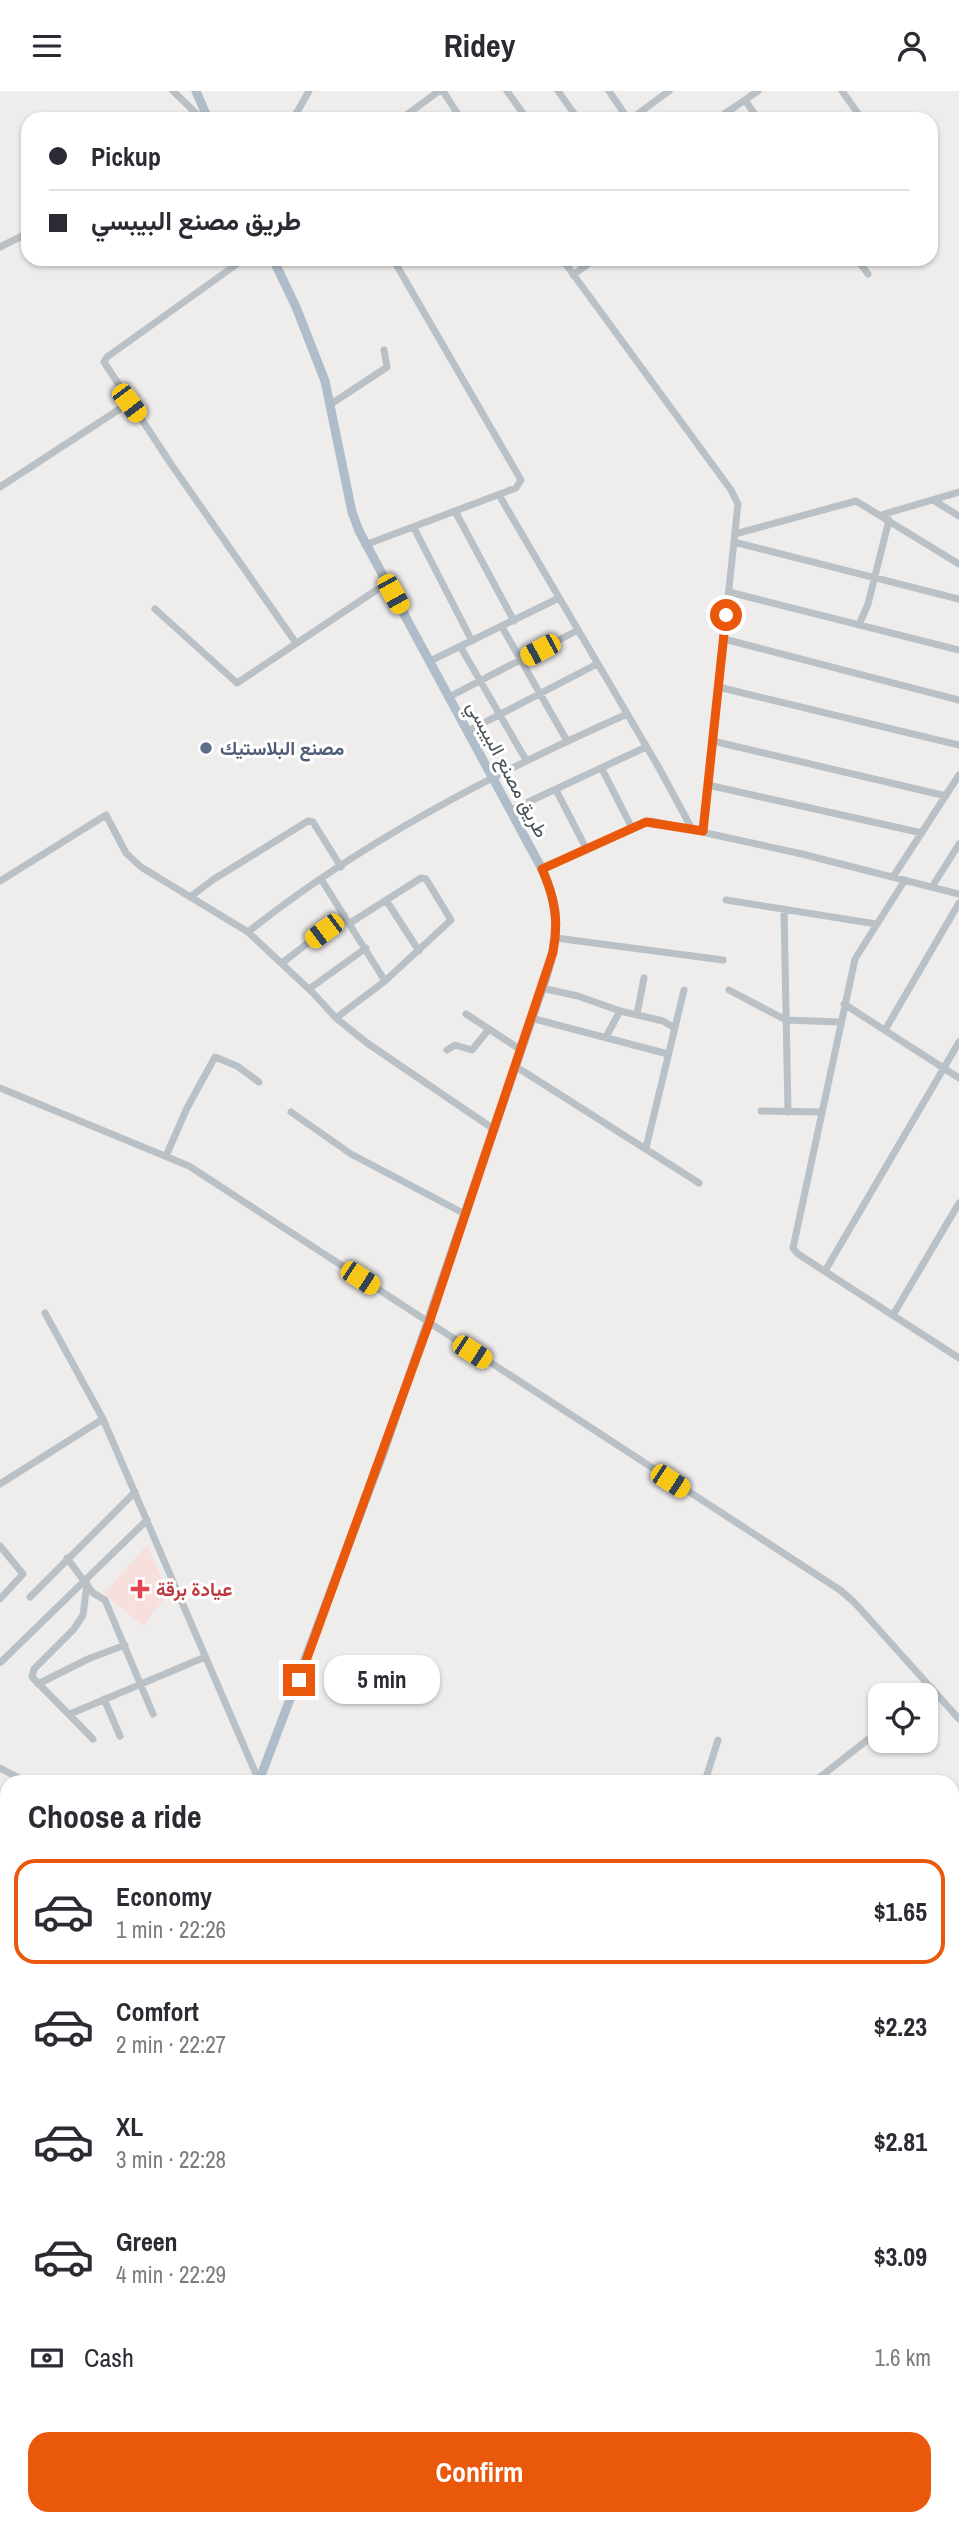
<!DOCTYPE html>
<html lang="en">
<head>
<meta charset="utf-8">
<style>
	body { margin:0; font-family:"Archivo Narrow",Vazirmatn,sans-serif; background:#f7f7f7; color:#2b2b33; height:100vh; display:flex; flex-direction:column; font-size:26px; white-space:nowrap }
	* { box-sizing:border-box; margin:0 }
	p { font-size:23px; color:#7c7c81 }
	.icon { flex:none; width:38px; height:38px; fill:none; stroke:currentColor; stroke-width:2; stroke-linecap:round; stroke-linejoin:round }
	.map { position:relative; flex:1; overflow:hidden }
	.sheet { position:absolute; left:0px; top:1684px; width:959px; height:751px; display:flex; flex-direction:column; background:#fff; border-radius:21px 21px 0 0; box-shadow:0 2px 5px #0004 }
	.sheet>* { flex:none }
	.guide { position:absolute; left:21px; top:21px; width:917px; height:154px; border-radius:21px; box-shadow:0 2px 5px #0004; display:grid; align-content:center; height:154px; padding:0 28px; background:#fff }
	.controls { position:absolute; left:868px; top:1592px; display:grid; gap:14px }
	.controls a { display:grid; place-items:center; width:70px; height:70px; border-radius:14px; background:#fff; box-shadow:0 2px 5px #0004; font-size:35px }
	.end { position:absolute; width:32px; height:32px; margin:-16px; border:9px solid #ea580c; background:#fff; box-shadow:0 0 0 4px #fff }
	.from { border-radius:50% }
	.bubble { position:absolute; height:49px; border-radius:21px; background:#fff; box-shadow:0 2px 5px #0004; font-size:23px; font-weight:700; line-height:49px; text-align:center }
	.car { position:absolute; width:21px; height:42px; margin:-21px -10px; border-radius:9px; box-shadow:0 0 5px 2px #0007; background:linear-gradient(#f5c518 24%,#345 0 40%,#f5c518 0 76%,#345 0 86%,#f5c518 0) }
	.guide b { display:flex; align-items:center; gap:24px; height:66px; font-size:26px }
	.guide b+b { border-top:2px solid #e1e1e2 }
	.guide i { width:18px; height:18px; background:#2b2b33 }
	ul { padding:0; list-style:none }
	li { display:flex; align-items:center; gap:21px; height:105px; margin:0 14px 10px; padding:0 14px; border:4px solid transparent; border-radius:21px }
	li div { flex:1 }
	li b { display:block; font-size:26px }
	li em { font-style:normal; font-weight:700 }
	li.on { border-color:#ea580c }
	li>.icon { width:63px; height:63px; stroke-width:1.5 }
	h2 { padding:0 28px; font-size:32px; line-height:84px }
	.pay { display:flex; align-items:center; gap:18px; height:77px; padding:0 28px; font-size:26px }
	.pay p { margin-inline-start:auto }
	.action { display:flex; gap:14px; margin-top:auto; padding:14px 28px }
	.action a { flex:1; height:80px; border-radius:21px; background:#ea580c; color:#fff; font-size:28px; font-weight:700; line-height:80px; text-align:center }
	header { display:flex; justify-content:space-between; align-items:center; height:91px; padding:0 28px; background:#fff; font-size:32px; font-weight:700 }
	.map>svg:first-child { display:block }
</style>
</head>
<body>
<header><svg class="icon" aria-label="menu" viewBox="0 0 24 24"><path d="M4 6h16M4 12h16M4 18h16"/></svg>Ridey<svg class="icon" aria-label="person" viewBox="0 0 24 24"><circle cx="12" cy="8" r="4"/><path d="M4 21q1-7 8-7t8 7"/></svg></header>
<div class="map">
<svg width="959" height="2433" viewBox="0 0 959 2433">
	<rect width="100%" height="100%" fill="#efecec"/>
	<path fill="#f7dfde" d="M147 1454 168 1502 144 1535 104 1503Z"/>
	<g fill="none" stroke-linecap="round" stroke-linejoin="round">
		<path stroke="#b9c1c7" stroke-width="7" d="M173 0 202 28
			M443 0 461 28
			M507 0 527 28
			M558 0 578 28
			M609 0 628 28
			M842 0 862 28
			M745 9 758 28
			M293 28 309 0
			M401 28 439 0
			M631 28 669 0
			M717 28 758 0
			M0 156 28 142
			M244 168 107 266 104 271 171 373 296 552
			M562 168 731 399 738 413 703 740
			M857 168 868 183
			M573 184 595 168
			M331 313 387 276 384 259
			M0 396 129 312
			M499 404 659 677 692 738
			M933 409 959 425
			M455 420 514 530
			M881 424 959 401
			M414 437 472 550
			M735 443 856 410 959 473
			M734 451 959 508
			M365 454 516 397 521 389 393 168
			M729 501 959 559
			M155 518 237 592 387 492
			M859 534 868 513 889 429
			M502 536 567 650
			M724 548 959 609
			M460 555 526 669
			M430 570 559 507
			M718 596 959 654
			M449 606 578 539
			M468 640 597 573
			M713 650 946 705
			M602 678 632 737
			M708 694 922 742
			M556 699 587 759
			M511 719 646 656
			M542 778 651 730 802 763 959 803
			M893 786 959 684
			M321 788 385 890
			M905 789 855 868 793 1157 798 1163 959 1267
			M0 790 106 724 126 762 141 776 248 841 313 902 336 927 367 952 495 1039
			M932 796 959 753
			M190 806 214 788 308 730 313 731 341 776
			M386 809 419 860
			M726 809 876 833
			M784 818 788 1021
			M248 841C362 750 495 682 627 623
			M556 847 723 869
			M282 872 344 824
			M541 897 578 905 620 920 663 930 673 936
			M309 898 366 857
			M729 899 786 929 840 931
			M844 913 959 987
			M466 923 521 959
			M637 923 644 887
			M336 927 385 890 451 829 426 788 421 787 350 832
			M531 927 668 963
			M885 939 959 812
			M606 946 620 920
			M447 959 455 954 472 959 489 938
			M515 975 699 1092
			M0 997 189 1075 840 1499 854 1511 959 1628
			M761 1020 822 1021
			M291 1021 351 1063 465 1123
			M646 1057 684 899
			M166 1065 187 1017 215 966 237 975 259 991
			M825 1180 959 951
			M45 1222 103 1328 259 1690
			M893 1224 959 1112
			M0 1393 103 1328
			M0 1455 23 1483 0 1508
			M67 1467 93 1502 105 1509 153 1623
			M87 1493 83 1524 74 1538 34 1578 32 1586 93 1648
			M30 1506 135 1401
			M1 1571 147 1429
			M38 1593 88 1568 125 1554
			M923 1605 932 1597
			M104 1608 120 1645
			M70 1623 205 1566
			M0 1677 25 1690
			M705 1690 718 1649
			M815 1690 880 1639
			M0 1806 7 1795
			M0 1880 7 1884
			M0 1973 7 1976
			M952 1980 959 1965
			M952 2059 959 2062
			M0 2073 7 2076
			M952 2088 959 2073
			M0 2107 7 2110
			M0 2147 7 2150
			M952 2155 959 2158
			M952 2193 959 2179
			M952 2251 959 2254
			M0 2344 7 2346
			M110 2427 115 2433
			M582 2427 591 2433
			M681 2427 692 2433
			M741 2430 747 2433
			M59 2433 63 2427
			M210 2433 213 2427"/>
		<path stroke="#aebdc9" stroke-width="9" d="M196 0 208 28
			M259 1690 382 1365 546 886C559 844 560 819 542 778L359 440 352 421 325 290 296 216 273 168
			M0 2316 7 2299"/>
	</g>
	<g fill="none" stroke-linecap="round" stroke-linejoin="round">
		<path stroke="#ea580c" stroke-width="9" d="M299 1589 429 1232 553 861C559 830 555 807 542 778L646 731 703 740 726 524"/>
	</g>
	<circle fill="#5c6f8a" stroke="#fff" stroke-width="2.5" cx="206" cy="657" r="7"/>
	<path fill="#e0444e" stroke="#fff" stroke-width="2.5" d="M136.5 1487.5h7v7h7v7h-7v7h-7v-7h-7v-7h7z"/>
	<g text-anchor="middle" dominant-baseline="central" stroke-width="6" stroke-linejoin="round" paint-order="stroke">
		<g font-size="19" font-weight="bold" fill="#4e5e75" stroke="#fff" text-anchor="start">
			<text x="220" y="657">مصنع البلاستيك</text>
		</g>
		<g font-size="19" fill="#475057" stroke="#fff">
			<text transform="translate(508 678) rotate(62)">طريق مصنع البيبسي</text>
		</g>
		<g font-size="19" font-weight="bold" fill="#be3a42" stroke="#fff" text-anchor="start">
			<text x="156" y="1498">عيادة برقة</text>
		</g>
	</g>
</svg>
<div class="controls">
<a><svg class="icon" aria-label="locate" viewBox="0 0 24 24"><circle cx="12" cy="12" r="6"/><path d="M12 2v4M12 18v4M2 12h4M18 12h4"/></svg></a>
</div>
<i class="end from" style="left:726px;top:524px"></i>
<i class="end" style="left:299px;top:1589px"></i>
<div class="bubble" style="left:324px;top:1564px;width:116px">5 min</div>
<i class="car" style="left:129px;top:312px;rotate:143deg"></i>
<i class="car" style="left:393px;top:503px;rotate:151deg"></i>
<i class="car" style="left:540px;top:559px;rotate:242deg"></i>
<i class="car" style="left:324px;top:840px;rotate:233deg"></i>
<i class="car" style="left:360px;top:1187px;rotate:123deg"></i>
<i class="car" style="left:472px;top:1261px;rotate:123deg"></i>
<i class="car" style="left:670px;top:1390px;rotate:123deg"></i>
<div class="guide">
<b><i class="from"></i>Pickup</b>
<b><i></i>طريق مصنع البيبسي</b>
</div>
<section class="sheet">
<h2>Choose a ride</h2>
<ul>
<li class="on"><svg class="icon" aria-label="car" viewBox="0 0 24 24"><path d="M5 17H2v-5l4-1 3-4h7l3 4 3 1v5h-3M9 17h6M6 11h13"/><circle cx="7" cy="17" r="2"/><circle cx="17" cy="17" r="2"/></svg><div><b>Economy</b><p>1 min · 22:26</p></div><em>$1.65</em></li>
<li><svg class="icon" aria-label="car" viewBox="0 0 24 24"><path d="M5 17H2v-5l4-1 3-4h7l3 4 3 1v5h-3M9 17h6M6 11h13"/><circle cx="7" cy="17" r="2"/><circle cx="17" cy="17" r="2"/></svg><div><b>Comfort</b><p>2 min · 22:27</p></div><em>$2.23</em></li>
<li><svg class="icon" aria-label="car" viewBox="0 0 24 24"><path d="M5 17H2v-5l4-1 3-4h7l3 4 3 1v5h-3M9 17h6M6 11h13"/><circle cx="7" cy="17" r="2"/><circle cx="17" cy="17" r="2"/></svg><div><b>XL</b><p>3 min · 22:28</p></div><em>$2.81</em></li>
<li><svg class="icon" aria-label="car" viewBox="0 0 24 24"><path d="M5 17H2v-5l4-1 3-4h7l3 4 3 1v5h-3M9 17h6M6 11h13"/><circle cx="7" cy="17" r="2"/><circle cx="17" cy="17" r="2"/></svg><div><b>Green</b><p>4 min · 22:29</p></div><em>$3.09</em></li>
</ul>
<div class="pay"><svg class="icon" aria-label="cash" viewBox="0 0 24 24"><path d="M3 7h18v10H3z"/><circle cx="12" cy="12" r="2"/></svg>Cash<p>1.6 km</p></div>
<div class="action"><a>Confirm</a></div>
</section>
</div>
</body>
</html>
